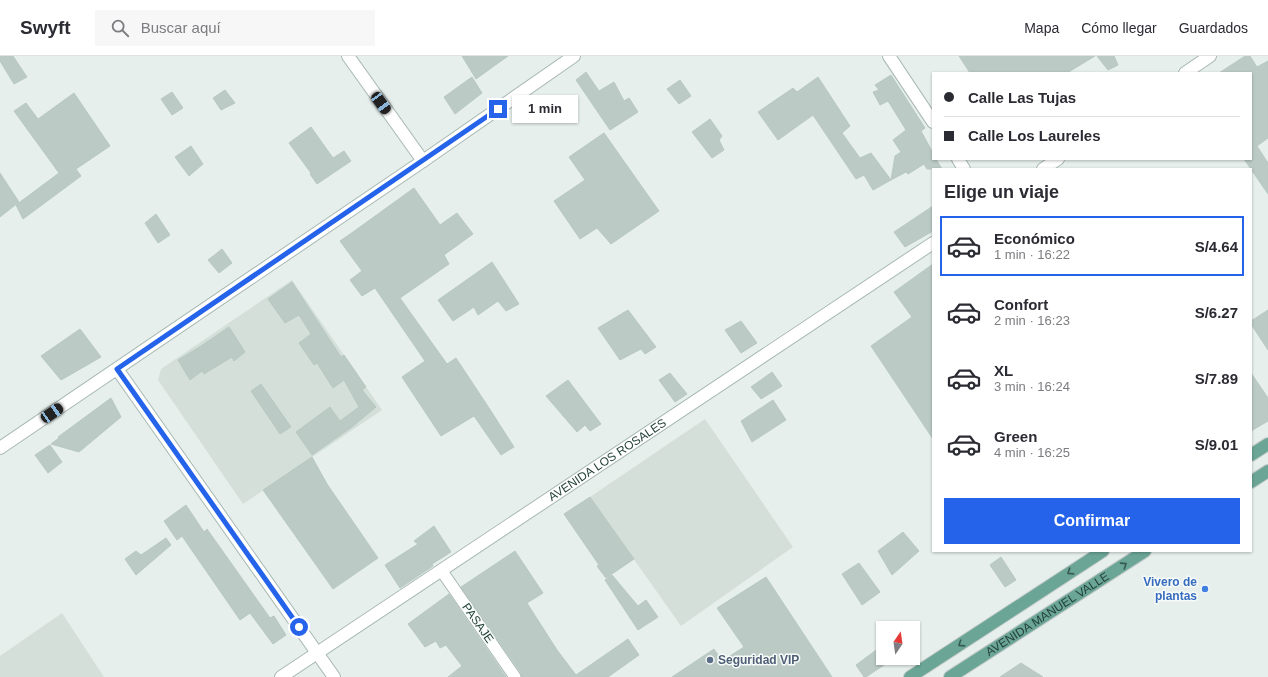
<!DOCTYPE html>
<html lang="es">
<head>
<meta charset="utf-8">
<style>
	body { margin:0; font-family:Arial,sans-serif; background:#f7f7f7; color:#2b2b33; height:100vh; display:flex; flex-direction:column; font-size:15px; white-space:nowrap }
	* { box-sizing:border-box; margin:0 }
	p { font-size:13px; color:#7c7c81 }
	.icon { flex:none; width:22px; height:22px; fill:none; stroke:currentColor; stroke-width:2; stroke-linecap:round; stroke-linejoin:round }
	.map { position:relative; flex:1; overflow:hidden }
	.drawer { position:absolute; left:932px; top:112px; width:320px; height:384px; display:flex; flex-direction:column; background:#fff; border-radius:0px; box-shadow:0 1px 3px #0004 }
	.drawer>* { flex:none }
	.hud { position:absolute; left:932px; top:16px; width:320px; height:88px; border-radius:0px; box-shadow:0 1px 3px #0004; display:grid; align-content:center; height:88px; padding:0 12px; background:#fff }
	.needle { width:26px; rotate:13deg }
	.fabs { position:absolute; left:876px; top:565px; display:grid; gap:8px }
	.fabs a { display:grid; place-items:center; width:44px; height:44px; border-radius:0px; background:#fff; box-shadow:0 1px 3px #0004; font-size:20px }
	.end { position:absolute; width:18px; height:18px; margin:-9px; border:5px solid #2563eb; background:#fff; box-shadow:0 0 0 2px #fff }
	.from { border-radius:50% }
	.bubble { position:absolute; height:28px; border-radius:0px; background:#fff; box-shadow:0 1px 3px #0004; font-size:13px; font-weight:700; line-height:28px; text-align:center }
	.car { position:absolute; width:12px; height:24px; margin:-12px -6px; border-radius:5px; box-shadow:0 0 3px 1px #0007; background:linear-gradient(#222 24%,#8ab4d8 0 40%,#222 0 76%,#8ab4d8 0 86%,#222 0) }
	.hud b { display:flex; align-items:center; gap:14px; height:38px; font-size:15px }
	.hud b+b { border-top:1px solid #e1e1e2 }
	.hud i { width:10px; height:10px; background:#2b2b33 }
	ul { padding:0; list-style:none }
	li { display:flex; align-items:center; gap:12px; height:60px; margin:0 8px 6px; padding:0 4px; border:2px solid transparent; border-radius:0px }
	li div { flex:1 }
	li b { display:block; font-size:15px }
	li em { font-style:normal; font-weight:700 }
	li.on { border-color:#2563eb }
	li>.icon { width:36px; height:36px; stroke-width:1.5 }
	h2 { padding:0 12px; font-size:18px; line-height:48px }
	.action { display:flex; gap:8px; margin-top:auto; padding:8px 12px }
	.action a { flex:1; height:46px; border-radius:0px; background:#2563eb; color:#fff; font-size:16px; font-weight:700; line-height:46px; text-align:center }
	header { display:flex; align-items:center; gap:24px; box-sizing:border-box; height:56px; padding:0 20px; background:#fff; border-bottom:1px solid #e1e1e2 }
	header strong { font-size:19px }
	nav { display:flex; gap:22px; margin-inline-start:auto; font-size:14px }
	.search { width:280px; height:36px; background:#f7f7f7; display:flex; align-items:center; gap:10px; box-sizing:border-box; padding:0 14px; border-radius:0px; color:#7c7c81; font-size:15px }
	.map>svg:first-child { display:block }
</style>
</head>
<body>
<header>
<strong>Swyft</strong>
<div class="search"><svg class="icon" aria-label="search" viewBox="0 0 24 24"><circle cx="10" cy="10" r="6"/><path d="M15 15l6 6"/></svg>Buscar aquí</div>
<nav><a>Mapa</a><a>Cómo llegar</a><a>Guardados</a></nav>
</header>
<div class="map">
<svg width="1268" height="621" viewBox="0 0 1268 621">
	<rect width="100%" height="100%" fill="#e6efeb"/>
	<path fill="#d4dfda" d="M292 224 382 354 243 448 158 324 161 313Z
		M705 363 793 491 681 570 590 441Z
		M62 557 104 621H0V600Z"/>
	<path fill="#bbcac4" stroke="#b8c9c2" d="M0 0H13L27 21 14 28 0 5Z
		M462 0H508L476 23Z
		M959 0H1095L1067 17H970Z
		M1097 0H1114L1118 9 1108 14Z
		M1245 0H1250L1257 11 1268 5V82L1257 90 1268 107V138L1244 103H1251V17H1219Z
		M586 16 599 35 614 26 624 45 629 42 638 56 610 74 576 24Z
		M891 19 925 72 921 75 933 97V103H936L942 113H927L924 108 908 118 906 116 891 124 895 100 901 96 893 84 906 74 888 45 880 49 873 36 879 34 875 29Z
		M472 21 482 37 455 58 444 41Z
		M818 21 850 70 842 77 860 102 871 97 891 124 873 134 864 119 856 123 813 59 778 84 758 56 793 32 797 36Z
		M680 24 691 40 679 48 667 33Z
		M225 34 235 47 221 54 213 42Z
		M172 36 183 52 172 59 161 43Z
		M74 37 110 90 76 113 81 120 23 163 16 149 59 117 14 55 26 47 38 63Z
		M710 63 722 80 719 84 724 94 712 102 692 76Z
		M311 71 333 102 344 95 351 105 317 128 310 118 311 117 289 87Z
		M604 77 659 155 611 188 597 172 580 183 554 145 585 124 569 101Z
		M191 90 203 108 189 120 175 101Z
		M0 117 19 146 0 161Z
		M414 132 440 169 457 157 473 178 444 199 449 208 400 242 447 308 456 302 489 352 514 391 501 399 474 360 441 380 402 321 425 305 375 232 362 240 350 224 362 215 340 185 353 176Z
		M933 150V175L905 191 894 176Z
		M156 158 170 179 158 187 145 167Z
		M222 193 232 207 219 217 208 204Z
		M492 206 519 248 506 255 498 245 478 259 474 251 453 265 438 244Z
		M933 208V383L871 290 912 261 894 236Z
		M292 226 341 301 344 299 366 331 362 334 376 351 352 371 312 399 296 376 330 351 340 365 359 351 344 324 333 332 317 307 314 309 299 287 311 278 299 259 285 267 268 243Z
		M628 254 656 291 645 298 641 293 620 304 598 272Z
		M1268 254V294L1251 268V265Z
		M741 265 757 287 741 297 725 274Z
		M229 271 245 296 234 305 232 301 204 318 202 315 190 324 178 304 201 290Z
		M80 273 101 301 61 324 41 300Z
		M772 316 782 330 761 343 751 331Z
		M670 317 687 338 675 346 659 324Z
		M1251 317 1268 342V365L1251 375Z
		M568 324 601 368 590 375 585 369 577 376 546 340Z
		M261 328 291 371 280 378 251 335Z
		M111 342 121 361 79 396 51 388 59 382 58 381Z
		M773 344 786 364 752 386 741 365Z
		M50 389 62 406 48 417 35 399Z
		M312 401 327 428 378 502 333 533 263 434Z
		M590 441 634 503 606 522 597 510 599 509 564 458Z
		M186 449 204 476 207 473 270 562 274 560 286 579 273 588 250 557 240 564 182 480 177 484 164 465Z
		M434 470 451 496 432 508 433 510 400 532 385 509 418 488 414 485Z
		M903 476 919 495 892 519 878 495Z
		M166 482 171 489 136 519 125 503 136 495 141 499Z
		M515 495 543 537 527 547 557 594 576 619 628 583 639 599 608 621H522L521 617 461 531Z
		M1001 501 1016 524 1005 531 990 509Z
		M859 507 880 536 862 549 842 518Z
		M612 519 638 550 646 544 658 561 638 574 605 524Z
		M766 521 832 621H672L714 593 722 605 744 591 717 552Z
		M449 538 506 621H448L462 610 446 589 440 592 436 585 425 591 408 568Z
		M879 592 883 597V602H888L890 605 866 621H864L856 609Z
		M1021 607 1043 621H1000Z"/>
	<g fill="none" stroke-linecap="round" stroke-linejoin="round">
		<defs>
			<path id="pedestrian" d="M441 514 515 621"/>
			<g id="minor">
				<path d="M348 0 423 105"/>
				<path d="M889 0 933 66"/>
				<path d="M1185 17 1210 0"/>
				<path d="M958 103 964 113"/>
				<path d="M1043 113 1058 103"/>
				<path d="M117 313 334 621"/>
				<path d="M0 392 423 105 574 0"/>
				<path id="s1" d="M281 621 933 187"/>
			</g>
			<g id="primary">
				<path d="M1251 399 1268 388"/>
				<path d="M1251 426 1268 415"/>
				<path d="M910 621 1103 495"/>
				<path id="s2" d="M950 621 1145 495"/>
			</g>
		</defs>
		<use href="#pedestrian" stroke="#a8b8b2" stroke-width="13"/>
		<use href="#minor" stroke="#a8b8b2" stroke-width="14"/>
		<use href="#primary" stroke="#c2cac8" stroke-width="14"/>
		<use href="#pedestrian" stroke="#fff" stroke-width="11"/>
		<use href="#minor" stroke="#fff" stroke-width="12"/>
		<use href="#primary" stroke="#6aa596" stroke-width="12"/>
	</g>
	<defs><path id="oneway-chevron" d="M-2-3.5L2.5 0L-2 3.5" fill="none" stroke-width="1.6" stroke-linecap="round" stroke-linejoin="round"/></defs>
	<g stroke="#365b51">
		<use href="#oneway-chevron" transform="translate(1124 509) rotate(-33)"/>
		<use href="#oneway-chevron" transform="translate(1070 516) rotate(147)"/>
		<use href="#oneway-chevron" transform="translate(961 588) rotate(147)"/>
	</g>
	<g fill="none" stroke-linecap="round" stroke-linejoin="round">
		<path stroke="#2563eb" stroke-width="5" d="M299 571 117 313 498 53"/>
	</g>
	<circle fill="#3f7fe0" stroke="#f7fbf9" stroke-width="1.5" cx="1205" cy="533" r="4"/>
	<circle fill="#5c6f8a" stroke="#f7fbf9" stroke-width="1.5" cx="710" cy="604" r="4"/>
	<g text-anchor="middle" dominant-baseline="central" stroke-width="3" stroke-linejoin="round" paint-order="stroke">
		<g font-size="12" fill="#24423a" stroke="#f7fbf9">
			<text stroke="none"><textPath href="#s1" startOffset="392">AVENIDA LOS ROSALES</textPath></text>
			<text stroke="none"><textPath href="#s2" startOffset="116">AVENIDA MANUEL VALLE</textPath></text>
			<text transform="translate(478 567) rotate(55)">PASAJE</text>
		</g>
		<g font-size="12" font-weight="bold" fill="#366cbe" stroke="#f7fbf9" text-anchor="end">
			<text x="1197" y="526">Vivero de<tspan x="1197" dy="14">plantas</tspan></text>
		</g>
		<g font-size="12" font-weight="bold" fill="#4e5e75" stroke="#f7fbf9" text-anchor="start">
			<text x="718" y="604">Seguridad VIP</text>
		</g>
	</g>
</svg>
<div class="fabs">
<a><svg class="needle" viewBox="-14 -14 28 28"><path d="M0-13l5 13h-10z" fill="#e53935"/><path d="M0 13l5-13h-10z" fill="#7c7c81"/></svg></a>
</div>
<i class="end from" style="left:299px;top:571px"></i>
<i class="end" style="left:498px;top:53px"></i>
<div class="bubble" style="left:512px;top:39px;width:66px">1 min</div>
<i class="car" style="left:381px;top:47px;rotate:144deg"></i>
<i class="car" style="left:52px;top:357px;rotate:56deg"></i>
<div class="hud">
<b><i class="from"></i>Calle Las Tujas</b>
<b><i></i>Calle Los Laureles</b>
</div>
<section class="drawer">
<h2>Elige un viaje</h2>
<ul>
<li class="on"><svg class="icon" aria-label="car" viewBox="0 0 24 24"><path d="M5 17H2v-5l4-1 3-4h7l3 4 3 1v5h-3M9 17h6M6 11h13"/><circle cx="7" cy="17" r="2"/><circle cx="17" cy="17" r="2"/></svg><div><b>Económico</b><p>1 min · 16:22</p></div><em>S/4.64</em></li>
<li><svg class="icon" aria-label="car" viewBox="0 0 24 24"><path d="M5 17H2v-5l4-1 3-4h7l3 4 3 1v5h-3M9 17h6M6 11h13"/><circle cx="7" cy="17" r="2"/><circle cx="17" cy="17" r="2"/></svg><div><b>Confort</b><p>2 min · 16:23</p></div><em>S/6.27</em></li>
<li><svg class="icon" aria-label="car" viewBox="0 0 24 24"><path d="M5 17H2v-5l4-1 3-4h7l3 4 3 1v5h-3M9 17h6M6 11h13"/><circle cx="7" cy="17" r="2"/><circle cx="17" cy="17" r="2"/></svg><div><b>XL</b><p>3 min · 16:24</p></div><em>S/7.89</em></li>
<li><svg class="icon" aria-label="car" viewBox="0 0 24 24"><path d="M5 17H2v-5l4-1 3-4h7l3 4 3 1v5h-3M9 17h6M6 11h13"/><circle cx="7" cy="17" r="2"/><circle cx="17" cy="17" r="2"/></svg><div><b>Green</b><p>4 min · 16:25</p></div><em>S/9.01</em></li>
</ul>
<div class="action"><a>Confirmar</a></div>
</section>
</div>
</body>
</html>
